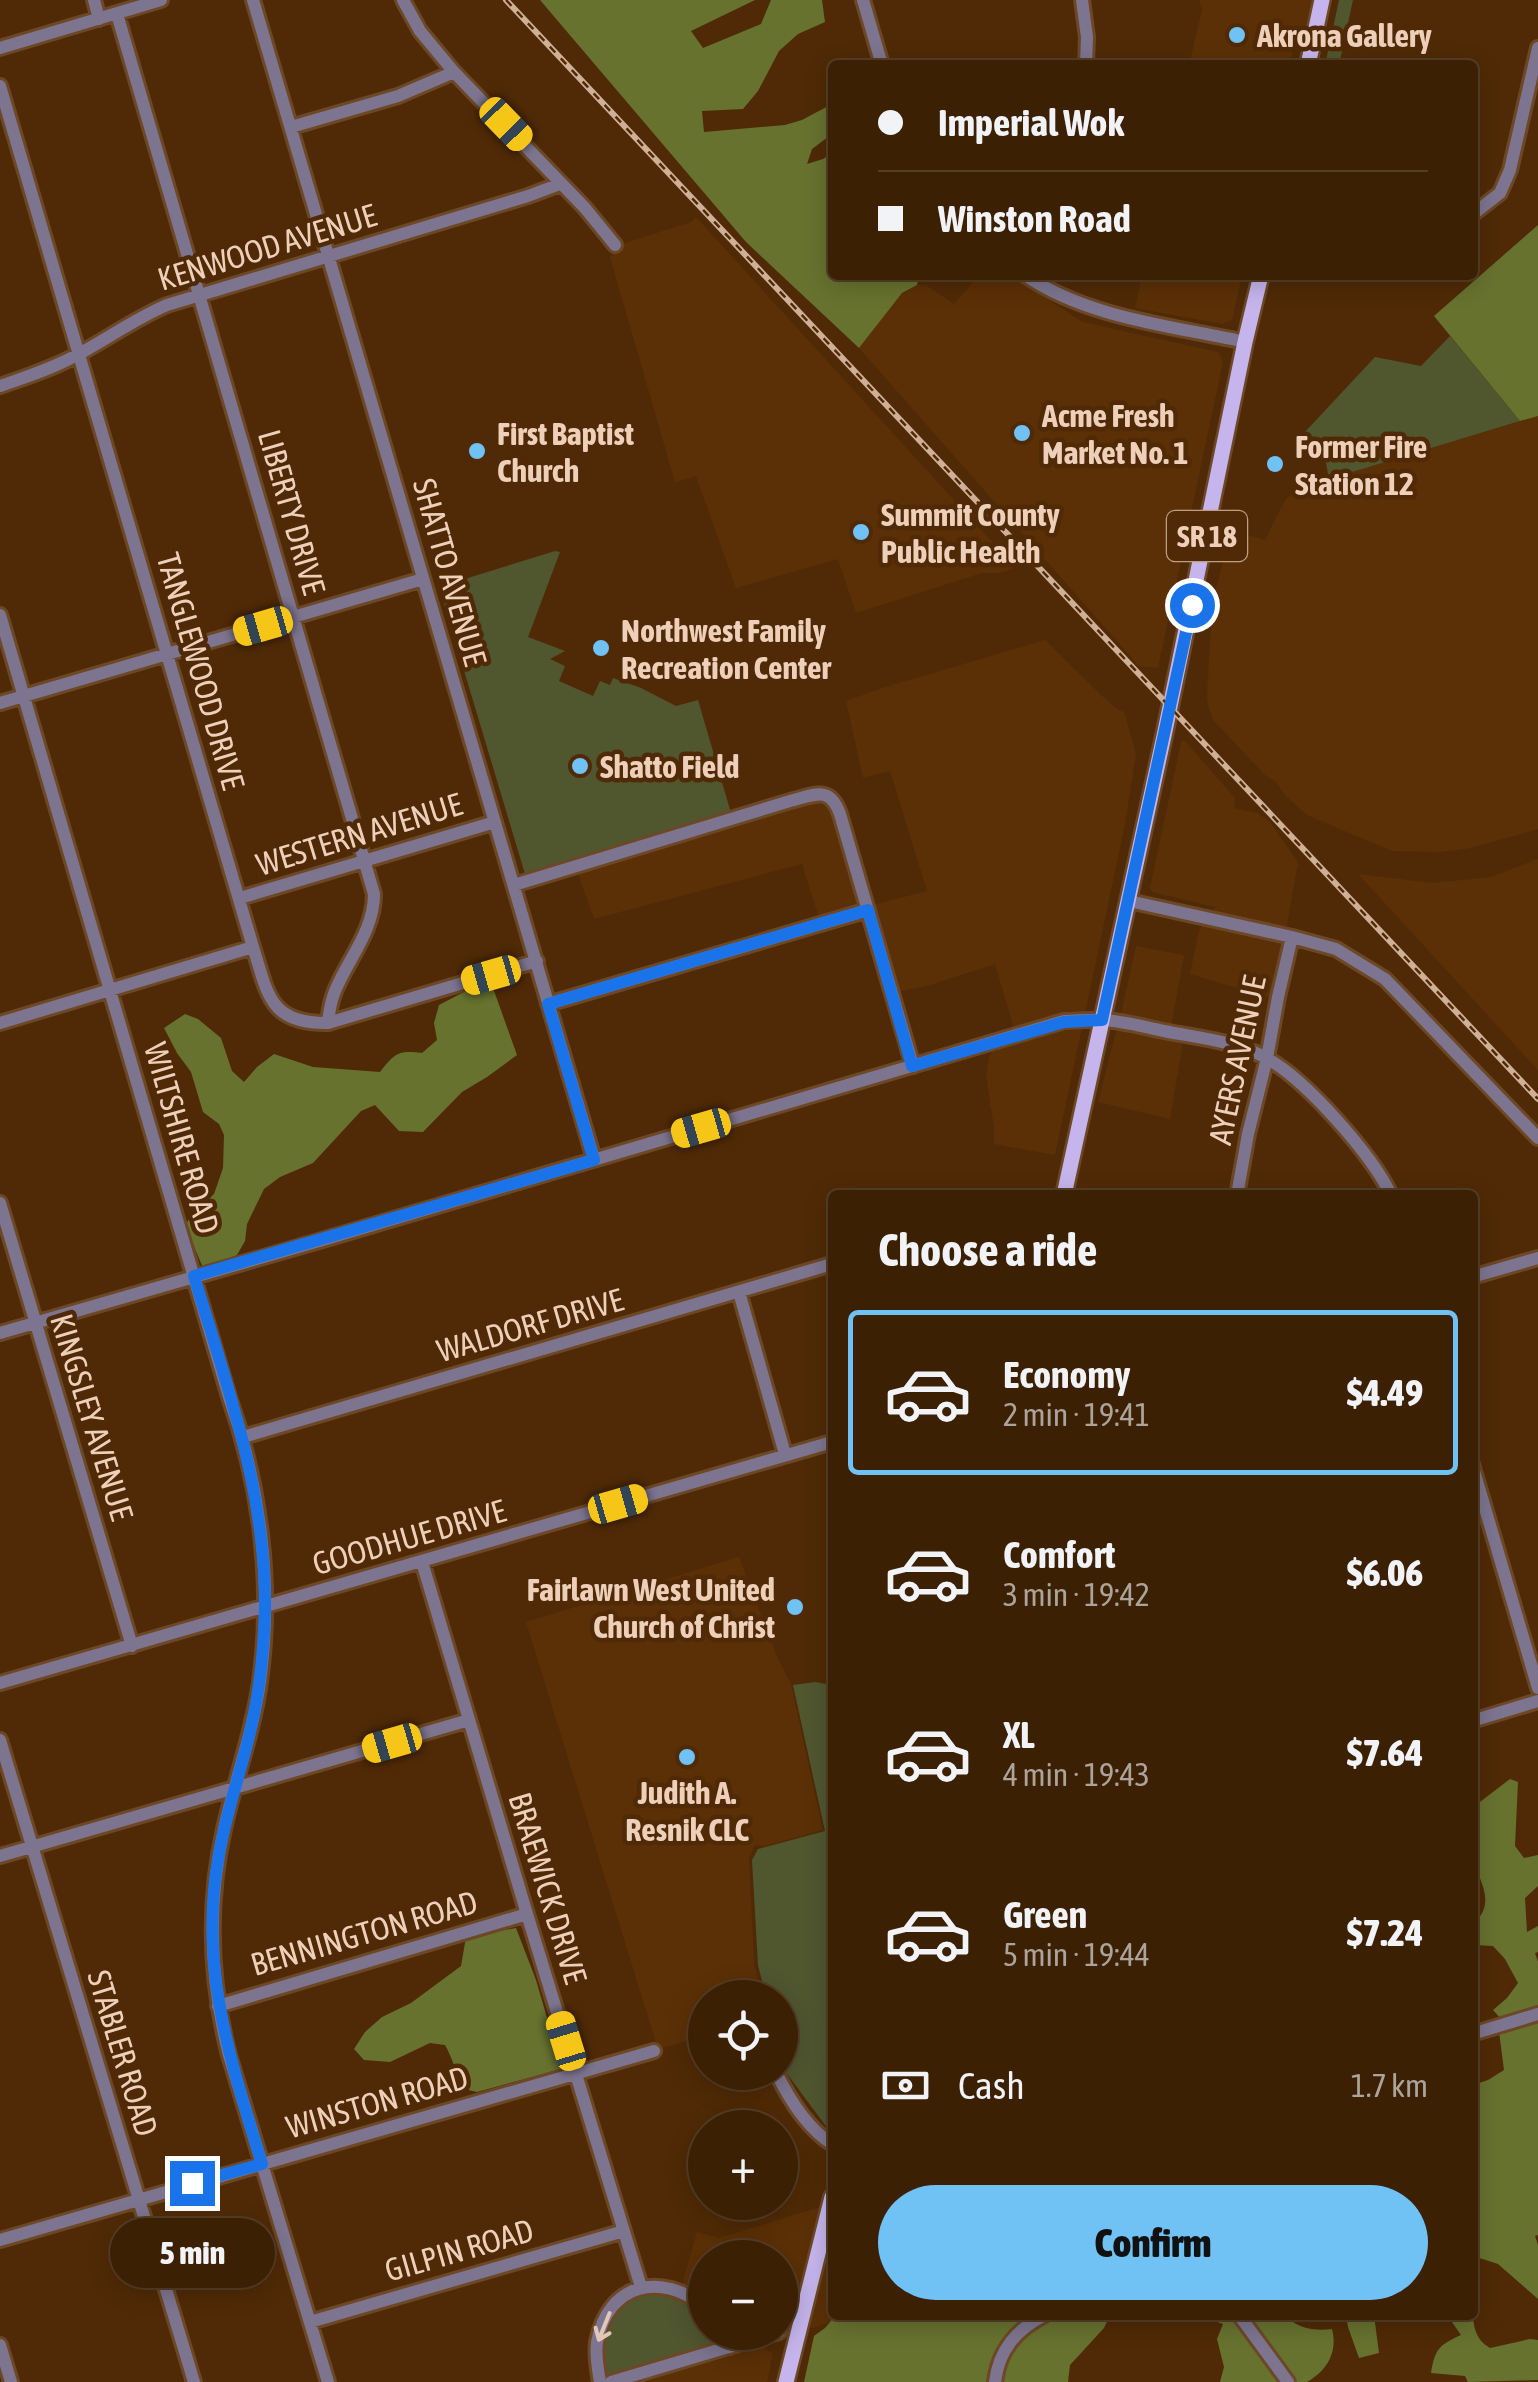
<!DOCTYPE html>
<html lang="en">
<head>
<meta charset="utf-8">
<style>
	body { margin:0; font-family:"Asap Condensed",sans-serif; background:#472d13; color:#f1f3f6; height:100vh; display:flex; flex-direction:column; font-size:38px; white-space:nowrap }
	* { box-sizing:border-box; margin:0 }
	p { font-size:32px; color:#aca39a }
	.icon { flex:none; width:55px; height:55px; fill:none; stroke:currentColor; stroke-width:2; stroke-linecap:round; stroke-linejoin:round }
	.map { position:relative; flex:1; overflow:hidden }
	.side { position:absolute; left:828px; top:1190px; width:650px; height:1130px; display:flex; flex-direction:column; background:#3c2004; border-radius:10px; box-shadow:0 5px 25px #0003,0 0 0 2px #553e26 }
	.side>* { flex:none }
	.hud { position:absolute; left:828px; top:60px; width:650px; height:220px; border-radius:10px; box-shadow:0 5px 25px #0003,0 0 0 2px #553e26; display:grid; align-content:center; height:220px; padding:0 50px; background:#3c2004 }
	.buttons { position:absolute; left:688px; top:1980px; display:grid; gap:20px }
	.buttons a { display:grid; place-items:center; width:110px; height:110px; border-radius:50%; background:#3c2004; box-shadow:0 5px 25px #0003,0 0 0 2px #553e26; font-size:50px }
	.end { position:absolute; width:45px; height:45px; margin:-22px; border:12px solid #1a73e8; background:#fff; box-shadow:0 0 0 5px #fff }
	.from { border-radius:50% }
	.bubble { position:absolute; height:70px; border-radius:35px; background:#3c2004; box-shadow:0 5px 25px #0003,0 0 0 2px #553e26; font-size:32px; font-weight:800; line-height:70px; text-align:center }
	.car { position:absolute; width:30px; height:60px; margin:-30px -15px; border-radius:12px; box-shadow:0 0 8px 2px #0007; background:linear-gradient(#f5c518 24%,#345 0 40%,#f5c518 0 76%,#345 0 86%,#f5c518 0) }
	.hud b { display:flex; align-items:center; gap:35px; height:95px; font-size:38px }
	.hud b+b { border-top:2px solid #553e26 }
	.hud i { width:25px; height:25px; background:#f1f3f6 }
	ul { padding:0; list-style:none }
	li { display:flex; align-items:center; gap:30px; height:165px; margin:0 20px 15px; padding:0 30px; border:5px solid transparent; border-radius:10px }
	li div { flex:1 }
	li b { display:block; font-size:38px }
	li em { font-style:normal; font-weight:800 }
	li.current { border-color:#70c1f4 }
	li>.icon { width:90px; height:90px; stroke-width:1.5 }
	h2 { padding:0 50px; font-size:45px; line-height:120px }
	.pay { display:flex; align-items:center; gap:25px; height:110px; padding:0 50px; font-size:38px }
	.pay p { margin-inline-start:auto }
	.button { display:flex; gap:20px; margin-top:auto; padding:20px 50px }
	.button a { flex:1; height:115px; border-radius:60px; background:#70c1f4; color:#111; font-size:40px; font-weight:800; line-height:115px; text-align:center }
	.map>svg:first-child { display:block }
</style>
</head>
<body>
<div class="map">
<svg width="1538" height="2382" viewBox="0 0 1538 2382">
	<rect width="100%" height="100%" fill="#502a06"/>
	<path fill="#5b3006" d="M1199 0H1322L1315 33 1298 29 1289 65H1189L1202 10Z
		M696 217 1004 555 1014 568 1000 573H982L856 613 838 559 736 588 696 476 675 482 610 257 622 244 691 222Z
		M979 275H1009L1083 322 1218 352 1223 362 1158 668 1139 666 859 348 902 293 917 285H926L954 304Z
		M1142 275H1242L1232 320 1222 324 1135 308Z
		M1538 416V829L1471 848 1439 852 1392 851 1307 815 1285 795 1275 781 1265 775 1214 721 1209 709 1207 697 1212 605 1231 530 1265 540 1285 500 1300 487Z
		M1045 640 1101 695 1116 708 1124 712 1136 754 1125 824 1055 1155 994 1144V1128L986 1075 989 1056 1013 1025 995 964 927 986 896 992 873 905 927 891 890 771 863 778 846 701 879 689Z
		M1184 740 1235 798 1234 808 1257 813 1269 821 1298 862 1274 999 1190 974 1199 930 1215 907 1152 892 1150 888 1181 742Z
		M820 801 825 802 831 810 858 902 849 911 819 918 802 864 594 919 577 871 779 810Z
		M1538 859V1070L1358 874 1433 883 1491 877Z
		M1136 946 1184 955 1171 1027 1185 1030 1170 1119 1098 1102 1122 1009Z
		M739 1557 777 1657 791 1684 823 1830 764 1846 755 1845 749 1857 754 1964 763 1997 705 1998V2036L658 2049 526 1622Z
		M832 2197V2315H848L814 2328 799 2326 780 2332V2258H705V2307L680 2291 697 2232 719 2238 830 2204Z
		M762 2347 773 2353 767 2382H637Z"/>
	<path fill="#50572f" d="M1339 0H1353L1339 65H1325Z
		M1450 336 1520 421 1329 479 1322 442 1305 432 1375 357 1421 366Z
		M555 551 560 552 528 637 565 651 550 659 565 666 559 681 593 696 600 681 610 685 613 678 641 688 676 706 698 700 731 813 525 874 439 587Z
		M815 1682 832 1685V2112L828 2129 782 2067 780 2057V1998L766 1997 758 1965 752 1860 758 1849 825 1831 793 1685Z
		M646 2292C671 2293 689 2300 705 2318V2332L713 2333 717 2342 604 2377C599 2334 606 2312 646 2292Z"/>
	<path fill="#67722f" d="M540 0H755L691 31 703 48 761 24 771 0H822L825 22 798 34 779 51 758 91 743 109 702 111 704 132 785 125 802 120 832 104V134L812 149 807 164 823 159 832 153V275H919L917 285 902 293 859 348 746 242Z
		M1538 225V416L1520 421 1434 316Z
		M481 983 493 988 517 1055 487 1077 462 1092 423 1132 399 1131 375 1105 361 1111 313 1163 280 1177 264 1189 247 1224 245 1241 237 1255 204 1270 185 1226 192 1214 214 1194 223 1168 224 1135 219 1124 203 1112 191 1072 177 1053 164 1028 185 1014 198 1019 221 1038 232 1071 244 1082 257 1067 274 1054 313 1067 380 1072C395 1053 398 1050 422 1053L437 1040 434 1023 439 1005Z
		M1510 1779 1518 1782 1515 1846 1524 1858 1538 1855V1886L1525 1898 1527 1932 1538 1926V1952L1535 1953 1538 1962V2006L1518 2016 1502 2020 1493 2010 1507 1998 1518 1983 1505 1959 1493 1946 1473 1945V1924C1498 1902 1478 1881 1473 1857 1470 1842 1473 1823 1472 1808Z
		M516 1928 536 1980 562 2069 477 2092 464 2089C456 2074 453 2059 445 2045L430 2043 390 2062 364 2060 354 2049 365 2032 382 2017 411 2003 461 1966 466 1937Z
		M1538 2020V2235L1535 2236 1538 2245V2299L1498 2264 1473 2256V2085L1488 2080 1504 2070 1499 2032Z
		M1473 2264C1479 2291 1461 2332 1490 2348L1530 2339 1538 2340V2380L1468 2382 1465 2376 1431 2373C1435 2349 1439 2345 1461 2335L1447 2315H1472Z
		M836 2315H1038C1031 2319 1022 2322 1015 2327 998 2341 994 2362 991 2382H804L814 2336 825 2328Z
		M1053 2315H1110L1104 2328 1070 2365 1068 2382H1001C1007 2344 1019 2332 1053 2315Z
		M1198 2315H1286C1296 2329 1316 2331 1332 2329 1338 2352 1327 2371 1307 2382H1220L1224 2367 1217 2339 1223 2324Z
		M1346 2315H1374L1379 2353 1359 2358 1348 2327Z"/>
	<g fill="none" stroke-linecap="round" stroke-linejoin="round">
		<defs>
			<path id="minor" d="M94 0 99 19
				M253 0 594 1159
				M403 0 420 31 454 72 585 208 615 245
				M863 0 882 65
				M1082 0 1087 37 1086 65
				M117 14 374 894C374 931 348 959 335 991 331 1001 329 1012 328 1023
				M0 48 161 0
				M0 86 253 947C268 994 269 1024 328 1023L537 961
				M291 127 398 96 454 72
				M1472 215 1500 193 1510 170 1538 48
				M1025 275C1087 318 1173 326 1245 342
				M0 386C26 377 51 369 75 356 106 340 134 319 167 305L528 196 560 184
				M0 615 229 1397C261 1488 273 1586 260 1682 253 1732 235 1780 224 1829 207 1904 210 1981 229 2055L328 2382
				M0 703 423 579
				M514 885 790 801C814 795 830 785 840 814L913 1066
				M240 898 495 822
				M1129 901 1292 937 1336 949 1385 979 1538 1138
				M548 1004 868 910
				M0 1023 253 947
				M1237 1195 1248 1134 1267 1058 1278 997 1292 937
				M0 1203 132 1646
				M1472 1277 1538 1258
				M739 1292 785 1454
				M0 1333 319 1241 1064 1021C1077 1021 1090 1019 1103 1020 1123 1021 1144 1027 1164 1031 1198 1038 1237 1041 1268 1059 1307 1081 1372 1155 1391 1195
				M243 1437 832 1264
				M1472 1464 1538 1688
				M422 1562 527 1914 641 2287
				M0 1683 832 1442
				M1472 1721 1538 1701
				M0 1740 194 2382
				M0 1856 469 1720
				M218 2006 527 1914
				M1472 2034 1538 2014
				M776 2072C789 2099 807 2128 832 2144
				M0 2240 654 2051
				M1239 2315 1288 2382
				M310 2322 624 2231
				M722 2332 730 2347
				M0 2345 11 2382
				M600 2382C598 2369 595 2356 597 2342 608 2283 661 2271 705 2307
				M611 2382 779 2332
				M995 2382C999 2349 1017 2329 1045 2315"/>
			<path id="major" d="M1308 65 1322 0
				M1064 1195 1164 736 1245 342 1261 275
				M786 2382 832 2197"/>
		</defs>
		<use href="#minor" stroke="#6c4826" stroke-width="18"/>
		<use href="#major" stroke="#6c4826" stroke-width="20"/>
		<use href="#minor" stroke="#7d7590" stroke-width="12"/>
		<use href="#major" stroke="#c5b5ec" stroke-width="15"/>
		<defs>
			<path id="rail" d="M506 0 1538 1099"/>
		</defs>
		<use href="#rail" stroke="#cfb097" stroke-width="6"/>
		<use href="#rail" stroke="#502a06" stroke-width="2.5" stroke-dasharray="8" stroke-linecap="butt"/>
	</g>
	<defs><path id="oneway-shaft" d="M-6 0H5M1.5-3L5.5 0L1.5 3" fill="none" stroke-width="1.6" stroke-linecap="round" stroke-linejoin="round" transform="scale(2.5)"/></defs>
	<use stroke="#e3c7b6" href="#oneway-shaft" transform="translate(604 2327) rotate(112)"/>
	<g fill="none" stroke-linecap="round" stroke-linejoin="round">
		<path stroke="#1a73e8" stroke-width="12" d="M192 2183 262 2164C231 2062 199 1968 218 1860 225 1815 241 1772 251 1728 260 1689 264 1648 265 1608 266 1491 227 1386 194 1276L594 1160 548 1004 833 920 868 910 912 1066 1064 1022 1102 1020 1192 605"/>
	</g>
	<g fill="#70c1f4" stroke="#502a06" stroke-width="4">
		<circle cx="1237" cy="35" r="10"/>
		<circle cx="1022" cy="433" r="10"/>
		<circle cx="477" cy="451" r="10"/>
		<circle cx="1275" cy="464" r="10"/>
		<circle cx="861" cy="532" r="10"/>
		<circle cx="601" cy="648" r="10"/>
		<circle cx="580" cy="766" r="10"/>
		<circle cx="795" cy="1607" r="10"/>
		<circle cx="687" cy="1757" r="10"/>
	</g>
	<g text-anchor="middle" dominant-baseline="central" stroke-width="9" stroke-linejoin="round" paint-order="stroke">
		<rect fill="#502a06" stroke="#bf9e84" stroke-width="2.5" x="1167" y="511" width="80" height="50" rx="8"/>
		<g font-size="30" font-weight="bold" fill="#eed0ba">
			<text x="1207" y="536">SR 18</text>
		</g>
		<g font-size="32" font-weight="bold" fill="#eed0ba" stroke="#502a06" text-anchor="start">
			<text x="1257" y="35">Akrona Gallery</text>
			<text x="1042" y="415">Acme Fresh<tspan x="1042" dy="37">Market No. 1</tspan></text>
			<text x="497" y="433">First Baptist<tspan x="497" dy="37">Church</tspan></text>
			<text x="1295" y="446">Former Fire<tspan x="1295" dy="37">Station 12</tspan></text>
			<text x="881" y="514">Summit County<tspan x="881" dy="37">Public Health</tspan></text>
			<text x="621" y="630">Northwest Family<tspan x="621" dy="37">Recreation Center</tspan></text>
			<text x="600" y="766">Shatto Field</text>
			<text x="775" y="1589" text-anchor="end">Fairlawn West United<tspan x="775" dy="37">Church of Christ</tspan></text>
			<text x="687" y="1792" text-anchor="middle">Judith A.<tspan x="687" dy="37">Resnik CLC</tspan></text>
		</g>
		<g font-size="32" fill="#eed0ba" stroke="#502a06">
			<text transform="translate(267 247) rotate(-17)">KENWOOD AVENUE</text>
			<text transform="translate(292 512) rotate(74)">LIBERTY DRIVE</text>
			<text transform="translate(450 572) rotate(74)">SHATTO AVENUE</text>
			<text transform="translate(201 671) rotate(74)">TANGLEWOOD DRIVE</text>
			<text transform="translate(359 834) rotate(-17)">WESTERN AVENUE</text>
			<text transform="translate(1237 1060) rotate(-78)">AYERS AVENUE</text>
			<text transform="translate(182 1138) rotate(74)">WILTSHIRE ROAD</text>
			<text transform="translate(530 1325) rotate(-16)">WALDORF DRIVE</text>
			<text transform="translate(92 1417) rotate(73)">KINGSLEY AVENUE</text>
			<text transform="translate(409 1537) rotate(-16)">GOODHUE DRIVE</text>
			<text transform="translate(548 1888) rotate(73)">BRAEWICK DRIVE</text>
			<text transform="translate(364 1933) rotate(-16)">BENNINGTON ROAD</text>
			<text transform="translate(123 2053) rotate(73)">STABLER ROAD</text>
			<text transform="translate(377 2102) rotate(-16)">WINSTON ROAD</text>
			<text transform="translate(459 2250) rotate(-16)">GILPIN ROAD</text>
		</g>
	</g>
</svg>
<div class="buttons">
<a><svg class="icon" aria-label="locate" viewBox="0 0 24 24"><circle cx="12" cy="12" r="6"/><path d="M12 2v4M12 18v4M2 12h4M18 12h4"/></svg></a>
<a>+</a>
<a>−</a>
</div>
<i class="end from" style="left:1192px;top:605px"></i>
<i class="end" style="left:192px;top:2183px"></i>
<div class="bubble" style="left:110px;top:2218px;width:165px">5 min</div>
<i class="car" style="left:506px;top:124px;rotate:136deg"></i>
<i class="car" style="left:263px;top:626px;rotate:254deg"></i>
<i class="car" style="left:491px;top:975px;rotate:254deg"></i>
<i class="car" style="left:701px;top:1128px;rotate:254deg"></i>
<i class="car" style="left:618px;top:1504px;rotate:74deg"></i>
<i class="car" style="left:392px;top:1743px;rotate:254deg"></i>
<i class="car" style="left:566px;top:2041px;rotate:343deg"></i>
<div class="hud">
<b><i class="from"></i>Imperial Wok</b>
<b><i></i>Winston Road</b>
</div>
<section class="side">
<h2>Choose a ride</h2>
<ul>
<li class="current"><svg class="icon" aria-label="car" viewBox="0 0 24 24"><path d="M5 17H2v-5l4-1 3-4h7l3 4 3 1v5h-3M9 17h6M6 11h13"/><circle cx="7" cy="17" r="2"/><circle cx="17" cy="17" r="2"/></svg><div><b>Economy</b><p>2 min · 19:41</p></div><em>$4.49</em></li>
<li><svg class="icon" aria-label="car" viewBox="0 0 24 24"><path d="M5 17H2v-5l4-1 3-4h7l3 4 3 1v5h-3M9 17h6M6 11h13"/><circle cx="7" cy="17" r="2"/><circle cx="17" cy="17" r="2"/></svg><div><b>Comfort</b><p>3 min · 19:42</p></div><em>$6.06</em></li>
<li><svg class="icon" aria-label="car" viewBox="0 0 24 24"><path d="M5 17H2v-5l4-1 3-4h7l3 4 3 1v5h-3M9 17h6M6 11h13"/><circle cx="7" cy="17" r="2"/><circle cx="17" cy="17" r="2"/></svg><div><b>XL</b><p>4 min · 19:43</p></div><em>$7.64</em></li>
<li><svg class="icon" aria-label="car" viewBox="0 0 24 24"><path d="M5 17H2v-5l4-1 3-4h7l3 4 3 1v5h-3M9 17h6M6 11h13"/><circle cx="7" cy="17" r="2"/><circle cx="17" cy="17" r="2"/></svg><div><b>Green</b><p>5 min · 19:44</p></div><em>$7.24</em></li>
</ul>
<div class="pay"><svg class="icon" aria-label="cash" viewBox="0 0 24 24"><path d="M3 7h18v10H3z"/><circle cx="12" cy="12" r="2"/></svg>Cash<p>1.7 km</p></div>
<div class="button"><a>Confirm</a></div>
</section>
</div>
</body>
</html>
